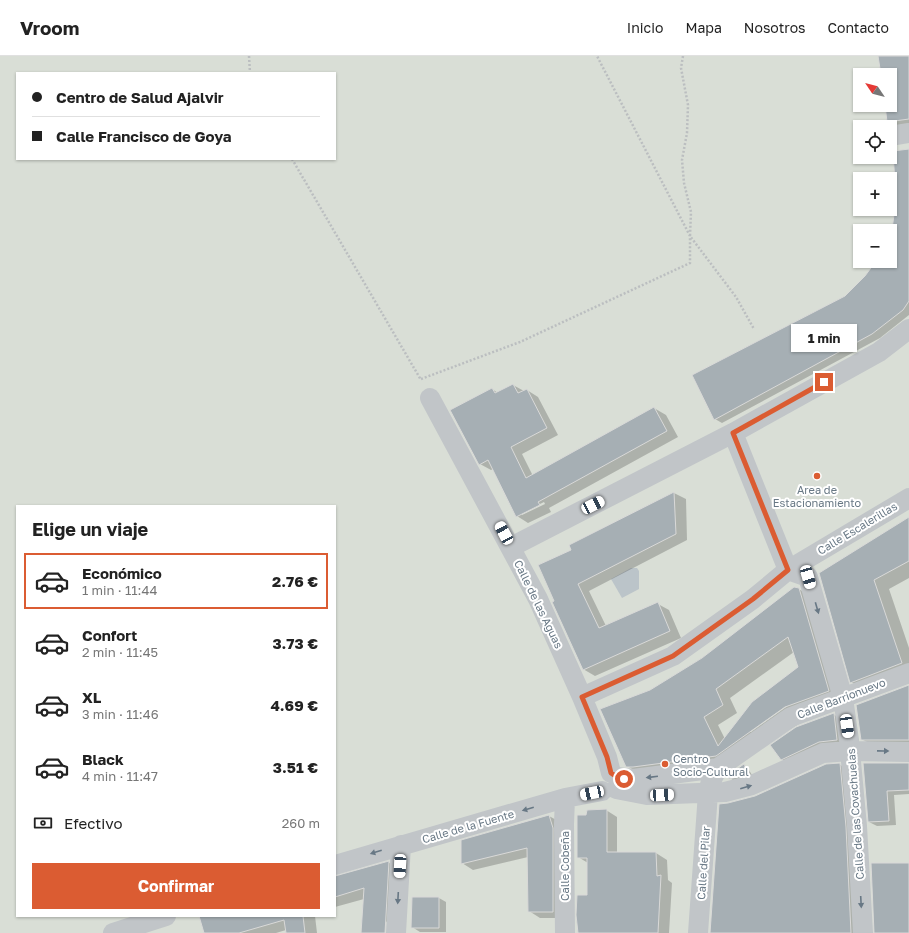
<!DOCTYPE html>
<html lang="es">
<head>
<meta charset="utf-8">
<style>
	body { margin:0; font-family:"Golos Text",sans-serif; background:#f6f6f6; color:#222; height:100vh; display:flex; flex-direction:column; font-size:15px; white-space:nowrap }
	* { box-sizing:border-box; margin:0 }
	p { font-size:13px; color:#767676 }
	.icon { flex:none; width:22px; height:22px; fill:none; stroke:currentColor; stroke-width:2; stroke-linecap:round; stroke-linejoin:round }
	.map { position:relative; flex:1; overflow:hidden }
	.sheet { position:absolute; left:16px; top:449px; width:320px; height:412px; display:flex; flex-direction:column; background:#fff; border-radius:0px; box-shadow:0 1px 3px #0004 }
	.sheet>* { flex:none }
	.guide { position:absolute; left:16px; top:16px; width:320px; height:88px; border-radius:0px; box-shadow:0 1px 3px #0004; display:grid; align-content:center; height:88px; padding:0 16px; background:#fff }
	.needle { width:26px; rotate:305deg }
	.fabs { position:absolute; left:853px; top:12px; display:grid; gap:8px }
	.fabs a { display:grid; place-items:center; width:44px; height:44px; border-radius:0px; background:#fff; box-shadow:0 1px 3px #0004; font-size:20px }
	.end { position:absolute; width:18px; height:18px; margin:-9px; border:5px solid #db5c32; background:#fff; box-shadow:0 0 0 2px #fff }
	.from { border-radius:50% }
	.bubble { position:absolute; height:28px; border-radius:0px; background:#fff; box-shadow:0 1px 3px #0004; font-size:13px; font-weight:700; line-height:28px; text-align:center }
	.car { position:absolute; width:12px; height:24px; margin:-12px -6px; border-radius:5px; box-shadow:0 0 3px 1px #0007; background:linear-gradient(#fff 24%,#345 0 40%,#fff 0 76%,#345 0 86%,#fff 0) }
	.guide b { display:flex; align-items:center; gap:14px; height:38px; font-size:15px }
	.guide b+b { border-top:1px solid #e0e0e0 }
	.guide i { width:10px; height:10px; background:#222 }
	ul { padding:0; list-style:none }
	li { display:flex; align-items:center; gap:12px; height:56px; margin:0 8px 6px; padding:0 8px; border:2px solid transparent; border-radius:0px }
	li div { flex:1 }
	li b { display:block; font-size:15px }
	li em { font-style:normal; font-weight:700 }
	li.current { border-color:#db5c32 }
	li>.icon { width:36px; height:36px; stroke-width:1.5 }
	h2 { padding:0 16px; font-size:18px; line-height:48px }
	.pay { display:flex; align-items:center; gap:10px; height:44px; padding:0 16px; font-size:15px }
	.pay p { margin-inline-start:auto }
	.action { display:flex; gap:8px; margin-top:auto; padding:8px 16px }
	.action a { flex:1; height:46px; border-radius:0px; background:#db5c32; color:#fff; font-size:16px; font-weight:700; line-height:46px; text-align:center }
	header { display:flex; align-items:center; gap:24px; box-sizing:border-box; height:56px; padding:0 20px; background:#fff; border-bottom:1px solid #e0e0e0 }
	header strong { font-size:19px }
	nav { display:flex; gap:22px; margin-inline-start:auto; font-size:14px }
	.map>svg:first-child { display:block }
</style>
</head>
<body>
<header>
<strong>Vroom</strong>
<nav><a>Inicio</a><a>Mapa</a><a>Nosotros</a><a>Contacto</a></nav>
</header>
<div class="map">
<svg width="909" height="877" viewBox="0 0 909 877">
	<rect width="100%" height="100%" fill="#f8f8f5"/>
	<path fill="#d9ded6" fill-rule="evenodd" d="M0 0H909V877H0ZM17 17H335V103H17ZM860 19H890V49H860ZM860 71H890V101H860ZM860 123H890V153H860ZM860 175H890V205H860ZM17 450H335V860H17Z"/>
	<path fill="#bbc4c9" d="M631 512H637L639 515V533L622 542 611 523Z"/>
	<path fill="#0003" fill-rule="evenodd" d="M879 0H909V68L896 70 888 65 886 49H890V19H882Z
		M909 94V259L880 282 722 367 715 363 846 241 866 221 878 205H890V180L893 173 897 145Z
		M513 329 524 335 527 334 538 341 558 379 522 398 533 420 654 352 666 359 678 381 549 452 551 456 528 467 517 460 493 413 491 414 480 408 492 333 498 337ZM544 446 545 448 522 459V457Z
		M674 437 686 443 687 484 589 535 606 570 658 548 669 554 681 582 595 620 583 613 555 545 573 495 570 489Z
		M909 462V522L889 533 909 592V619L867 635 851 626 820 517Z
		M799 533 813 542 843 643 730 707 641 718 627 710 650 635 702 602ZM794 596 799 612 725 683 718 669 737 657 730 642ZM788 648 789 649 751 676V674Z
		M909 630V688L869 687 861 683Z
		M833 658 845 665 848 691 793 709 781 703Z
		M839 708 850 715 862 877H711L757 740Z
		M864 708H909V738L894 739 896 769 877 770 869 766Z
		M744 709 747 711 752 719 733 724 730 722Z
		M606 754 617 761V797H656L667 804 668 824 672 827 669 877H579L588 840V807L578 801 587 760Z
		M549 760 560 766 564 862H540L529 855 528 801 473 814 462 807Z
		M388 806 401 814 391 859 379 877H362L364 843 335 851V821Z
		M439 842 446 846V876H420L412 871Z
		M208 860H315L317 877H287L286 874 276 877H205Z"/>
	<path fill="#a6afb4" stroke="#d9d9d8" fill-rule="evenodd" d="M878 0H909V63L887 66 885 49H890V19H881Z
		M909 93V245L903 254 872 278 714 364 692 319 845 240 865 220 876 205H890V178L892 173 896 145 893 95Z
		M513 328 518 337 527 333 547 372 511 391 526 422 654 351 667 375 538 446 540 449 516 461 488 404 479 409 450 354 492 332 495 337Z
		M674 436 676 478 578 528 599 572 658 546 670 575 583 614 552 546 554 545 538 509 571 494 569 489Z
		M909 461V505L874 524 902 607 850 627 819 517Z
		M794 531 799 532 829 635 785 651 716 700 633 711H626L600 653 650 634 702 602ZM788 581 798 611 752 646 718 690 704 661 723 649 716 633Z
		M909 629V684H861L856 649Z
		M834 657 837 684 819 686 781 704 770 689 796 671Z
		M840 707 846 771 851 877H710L719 748 728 747 755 740 826 708Z
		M863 707H909V734L887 735 889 765 868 766Z
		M744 708 749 718 729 723 727 720Z
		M607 753V796H656L657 820 661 819 658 877H578L576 859 577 839H587V802H577V759H586L587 754Z
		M549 759 553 772V856H528L527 792 461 808V784Z
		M389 805 385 877H361L364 832 335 841V820Z
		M871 807H909V877H874Z
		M412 841H439V872H411Z
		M199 860H303L305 877H286L284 864 239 877H204Z"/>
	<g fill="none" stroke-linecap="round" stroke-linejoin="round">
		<path stroke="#bbbec0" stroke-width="2.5" stroke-dasharray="2 2" stroke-linecap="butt" d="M249 0 250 17
			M683 0 681 12 688 49 687 77 682 104 684 127 691 156 690 180 736 241 754 273
			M292 103 421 324
			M421 323 520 286 690 207V180L597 0"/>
		<path stroke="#c1c5c8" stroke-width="20" d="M890 80 909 77
			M430 342 538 543 582 641 607 701 611 717
			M733 377 788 514 808 521 843 642 849 684 857 770 863 877
			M511 491 733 377 879 296 909 273
			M582 641 673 600 753 543 788 514 909 442
			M617 721 633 723 718 712
			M616 733 647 739 725 736 752 729 823 697 850 695 909 696
			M335 809 565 742 602 735
			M113 877 166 860
			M396 877 401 789
			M565 877 564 768 565 742
			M698 877 708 737 711 725 718 712 791 661 909 617"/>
	</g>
	<defs><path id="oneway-solid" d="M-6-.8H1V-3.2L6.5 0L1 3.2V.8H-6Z"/></defs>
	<g fill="#687885">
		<use href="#oneway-solid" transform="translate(817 552) rotate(74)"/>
		<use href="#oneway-solid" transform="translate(883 695) rotate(1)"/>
		<use href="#oneway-solid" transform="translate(652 721) rotate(173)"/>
		<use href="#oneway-solid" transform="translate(746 731) rotate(-16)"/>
		<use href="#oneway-solid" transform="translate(528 753) rotate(164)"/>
		<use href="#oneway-solid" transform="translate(376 796) rotate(163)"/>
		<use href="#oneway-solid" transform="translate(398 842) rotate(93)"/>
		<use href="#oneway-solid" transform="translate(861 846) rotate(87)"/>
	</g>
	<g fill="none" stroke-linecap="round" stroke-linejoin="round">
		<path stroke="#db5c32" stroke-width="5" d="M624 723 617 721 611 717 607 701 582 641 673 600 753 543 788 514 733 377 824 326"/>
	</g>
	<g fill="#db5c32" stroke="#fff" stroke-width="1.5">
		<circle cx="817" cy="420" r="4"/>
		<circle cx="665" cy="708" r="4"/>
	</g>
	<g text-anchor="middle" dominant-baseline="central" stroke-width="4" stroke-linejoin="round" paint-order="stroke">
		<g font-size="11" fill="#687885" stroke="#fff">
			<text x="817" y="433">Area de<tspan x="817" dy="13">Estacionamiento</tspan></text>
			<text x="673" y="702" text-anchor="start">Centro<tspan x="673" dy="13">Socio-Cultural</tspan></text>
		</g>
		<g font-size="11" fill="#687885" stroke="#fff">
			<text transform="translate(857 472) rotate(-31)">Calle Escalerillas</text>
			<text transform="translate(539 548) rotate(64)">Calle de las Aguas</text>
			<text transform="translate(841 642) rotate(-21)">Calle Barrionuevo</text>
			<text transform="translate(855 758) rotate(-94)">Calle de las Covachuelas</text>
			<text transform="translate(468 770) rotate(-16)">Calle de la Fuente</text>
			<text transform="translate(703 807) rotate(-86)">Calle del Pilar</text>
			<text transform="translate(564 810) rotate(-90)">Calle Cobeña</text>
		</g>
	</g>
</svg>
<div class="fabs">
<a><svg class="needle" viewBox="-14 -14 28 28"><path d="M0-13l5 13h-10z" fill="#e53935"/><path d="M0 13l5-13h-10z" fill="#767676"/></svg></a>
<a><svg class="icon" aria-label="locate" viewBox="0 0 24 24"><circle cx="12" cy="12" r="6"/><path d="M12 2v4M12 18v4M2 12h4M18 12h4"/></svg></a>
<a>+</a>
<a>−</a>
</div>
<i class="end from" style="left:624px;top:723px"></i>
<i class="end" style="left:824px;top:326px"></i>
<div class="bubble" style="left:791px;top:268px;width:66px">1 min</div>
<i class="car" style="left:593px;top:449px;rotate:63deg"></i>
<i class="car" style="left:504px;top:477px;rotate:332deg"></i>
<i class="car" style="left:808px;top:521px;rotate:164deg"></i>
<i class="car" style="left:847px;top:670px;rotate:172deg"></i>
<i class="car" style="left:592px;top:737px;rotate:258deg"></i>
<i class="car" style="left:662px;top:739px;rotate:87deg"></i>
<i class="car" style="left:400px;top:810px;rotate:183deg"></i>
<div class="guide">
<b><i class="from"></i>Centro de Salud Ajalvir</b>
<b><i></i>Calle Francisco de Goya</b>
</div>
<section class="sheet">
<h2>Elige un viaje</h2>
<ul>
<li class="current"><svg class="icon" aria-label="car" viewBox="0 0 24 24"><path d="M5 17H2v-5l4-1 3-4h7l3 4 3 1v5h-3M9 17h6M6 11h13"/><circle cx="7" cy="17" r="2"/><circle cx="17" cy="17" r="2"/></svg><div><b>Económico</b><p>1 min · 11:44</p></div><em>2.76 €</em></li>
<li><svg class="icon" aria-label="car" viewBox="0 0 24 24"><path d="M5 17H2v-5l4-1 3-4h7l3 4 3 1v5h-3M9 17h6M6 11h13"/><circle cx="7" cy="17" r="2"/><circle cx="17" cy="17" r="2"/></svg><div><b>Confort</b><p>2 min · 11:45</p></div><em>3.73 €</em></li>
<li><svg class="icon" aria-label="car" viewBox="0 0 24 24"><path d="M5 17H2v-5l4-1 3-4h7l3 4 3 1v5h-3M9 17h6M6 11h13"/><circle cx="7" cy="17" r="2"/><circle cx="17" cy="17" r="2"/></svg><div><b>XL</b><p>3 min · 11:46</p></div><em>4.69 €</em></li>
<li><svg class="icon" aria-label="car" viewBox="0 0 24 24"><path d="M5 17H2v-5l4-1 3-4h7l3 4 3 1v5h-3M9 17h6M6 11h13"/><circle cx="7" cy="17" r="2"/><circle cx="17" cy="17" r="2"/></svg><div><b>Black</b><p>4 min · 11:47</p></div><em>3.51 €</em></li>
</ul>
<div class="pay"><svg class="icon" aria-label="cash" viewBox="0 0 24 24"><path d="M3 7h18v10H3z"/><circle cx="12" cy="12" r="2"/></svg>Efectivo<p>260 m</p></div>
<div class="action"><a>Confirmar</a></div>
</section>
</div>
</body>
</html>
